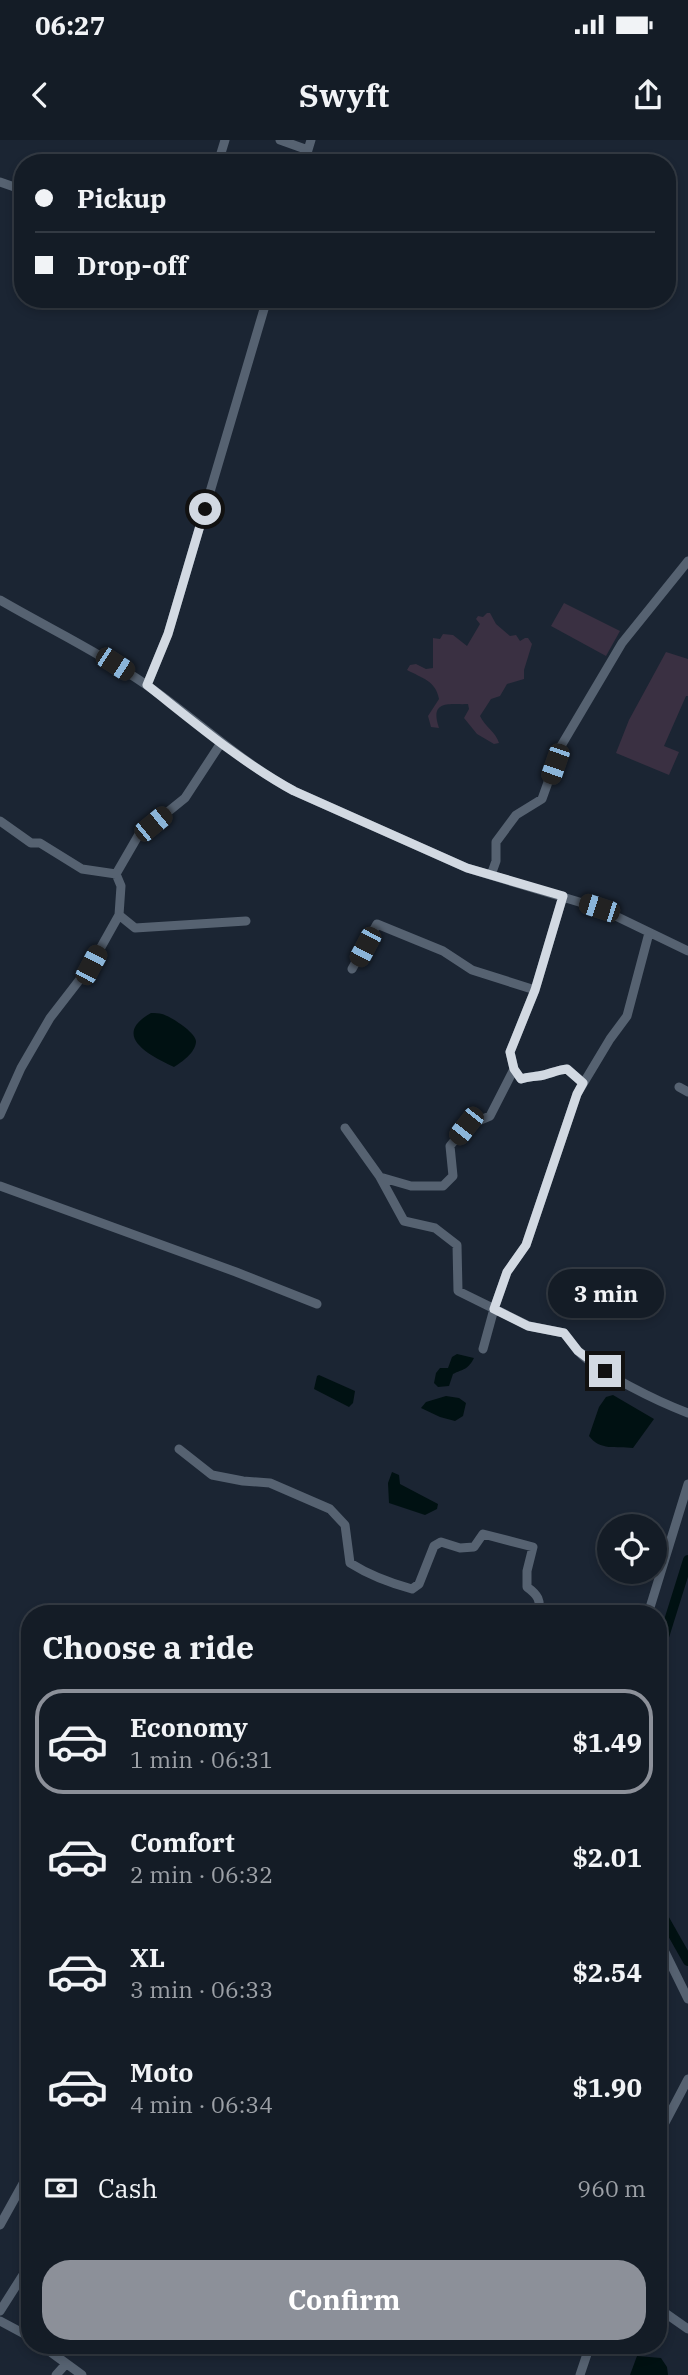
<!DOCTYPE html>
<html lang="en">
<head>
<meta charset="utf-8">
<style>
	body { margin:0; font-family:"IBM Plex Serif",serif; background:#212932; color:#f1f3f6; height:100vh; display:flex; flex-direction:column; font-size:26px; white-space:nowrap }
	* { box-sizing:border-box; margin:0 }
	p { font-size:23px; color:#9da1a7 }
	.icon { flex:none; width:38px; height:38px; fill:none; stroke:currentColor; stroke-width:2; stroke-linecap:round; stroke-linejoin:round }
	.map { position:relative; flex:1; overflow:hidden }
	.panel { position:absolute; left:21px; top:1465px; width:646px; height:749px; display:flex; flex-direction:column; background:#141c26; border-radius:28px; box-shadow:0 4px 10px #0003,0 0 0 2px #333a43 }
	.panel>* { flex:none }
	.top-card { position:absolute; left:14px; top:14px; width:662px; height:154px; border-radius:28px; box-shadow:0 4px 10px #0003,0 0 0 2px #333a43; display:grid; align-content:center; height:154px; padding:0 21px; background:#141c26 }
	.fabs { position:absolute; left:597px; top:1374px; display:grid; gap:14px }
	.fabs a { display:grid; place-items:center; width:70px; height:70px; border-radius:50%; background:#141c26; box-shadow:0 4px 10px #0003,0 0 0 2px #333a43; font-size:35px }
	.end { position:absolute; width:32px; height:32px; margin:-16px; border:9px solid #d2d9e2; background:#111; box-shadow:0 0 0 4px #111 }
	.from { border-radius:50% }
	.bubble { position:absolute; height:49px; border-radius:24px; background:#141c26; box-shadow:0 4px 10px #0003,0 0 0 2px #333a43; font-size:23px; font-weight:700; line-height:49px; text-align:center }
	.car { position:absolute; width:21px; height:42px; margin:-21px -10px; border-radius:9px; box-shadow:0 0 5px 2px #0007; background:linear-gradient(#222 24%,#8ab4d8 0 40%,#222 0 76%,#8ab4d8 0 86%,#222 0) }
	.top-card b { display:flex; align-items:center; gap:24px; height:66px; font-size:26px }
	.top-card b+b { border-top:2px solid #333a43 }
	.top-card i { width:18px; height:18px; background:#f1f3f6 }
	ul { padding:0; list-style:none }
	li { display:flex; align-items:center; gap:21px; height:105px; margin:0 14px 10px; padding:0 7px; border:4px solid transparent; border-radius:28px }
	li div { flex:1 }
	li b { display:block; font-size:26px }
	li em { font-style:normal; font-weight:700 }
	li.selected { border-color:#8c9099 }
	li>.icon { width:63px; height:63px; stroke-width:1.5 }
	h2 { padding:0 21px; font-size:32px; line-height:84px }
	.pay { display:flex; align-items:center; gap:18px; height:77px; padding:0 21px; font-size:26px }
	.pay p { margin-inline-start:auto }
	.primary-button { display:flex; gap:14px; margin-top:auto; padding:14px 21px }
	.primary-button a { flex:1; height:80px; border-radius:28px; background:#8c9099; color:#fff; font-size:28px; font-weight:700; line-height:80px; text-align:center }
	.status { display:flex; justify-content:space-between; align-items:center; height:49px; padding:0 35px; background:#141c26; direction:ltr }
	.status svg { height:19px; fill:currentColor }
	header { display:flex; justify-content:space-between; align-items:center; height:91px; padding:0 21px; background:#141c26; font-size:32px; font-weight:700 }
	.map>svg:first-child { display:block }
</style>
</head>
<body>
<div class="status"><b>06:27</b><svg viewBox="0 0 49 12"><path d="M0 12V9h3v3zM5 12V6h3v6zM10 12V3h3v9zM15 12V0h3v12zM26 1h20v11H26zM47 4h2v5h-2z"/></svg></div>
<header><svg class="icon" aria-label="back" viewBox="0 0 24 24"><path d="M15 5l-7 7 7 7"/></svg>Swyft<svg class="icon" aria-label="share" viewBox="0 0 24 24"><path d="M12 15V3M7 8l5-5 5 5M5 13v7h14v-7"/></svg></header>
<div class="map">
<svg width="688" height="2235" viewBox="0 0 688 2235">
	<rect width="100%" height="100%" fill="#1b2533"/>
	<path fill="#3a3042" d="M564 463 620 491 606 516 551 486Z
		M487 473H490L496 484 510 496 516 495 520 501 525 498H528L532 504 524 530V539L507 544 500 556 491 559 480 576C485 587 496 592 499 603L494 604 477 594 464 578 469 569 468 564C450 565 429 559 439 588L431 587 428 576 439 559C436 541 422 538 407 530L410 525 416 524 426 529 433 528V498L440 499 443 494 453 495 467 506 480 484 476 479 478 476 483 477Z
		M666 512 688 519V556H686L664 606 679 612 669 635 616 613 629 580Z"/>
	<path fill="#001112" d="M151 873C155 873 159 873 162 874 170 876 197 893 196 902 195 913 182 922 174 927 151 916 110 896 151 873Z
		M457 1214 474 1218C468 1230 463 1229 453 1234L449 1246 438 1247 434 1243 436 1233 440 1228H448L452 1217Z
		M319 1235 355 1251 353 1263 349 1267 314 1249 317 1236Z
		M613 1255 654 1279 633 1308C616 1306 600 1311 589 1296L599 1267 606 1257Z
		M446 1256 459 1258 466 1263 463 1276 455 1281 440 1277 421 1268 426 1262Z
		M392 1332 399 1335 400 1344 438 1364 437 1369 425 1375 389 1363 388 1343Z
		M637 2216 661 2218 667 2227 668 2235H630Z"/>
	<g fill="none" stroke-linecap="round" stroke-linejoin="round">
		<path stroke="#001112" stroke-width="10" d="M658 1516 688 1420
			M658 1768 688 1821"/>
		<path stroke="#566271" stroke-width="9" d="M280 0 308 10
			M218 23 225 0
			M304 23 311 0
			M0 42 23 50
			M0 460C48 488 99 512 145 544 196 579 240 622 294 651L467 728 599 768 688 811
			M147 545 168 494 267 159
			M0 681 31 703H40L82 729 116 734 138 696 185 658 221 603
			M116 734 121 746 119 775 135 788 246 781
			M491 735 496 721V702L516 675 542 659 561 606 622 503 688 421
			M563 756 535 850 510 912 514 929 521 939C527 937 531 937 538 936 548 935 556 930 567 929L583 943
			M352 829 377 784 443 811 472 830 535 850
			M679 947 688 952
			M0 975 21 928 50 878 91 825 119 775
			M345 988 380 1037 411 1046H443L453 1036 450 1006 466 986 490 976 514 929
			M380 1037 404 1081 435 1088 457 1105 458 1151 529 1186 564 1193C569 1199 573 1205 578 1211 598 1233 659 1262 688 1273
			M0 1046 236 1132 317 1164
			M483 1209 494 1169 507 1132 526 1105 577 954 610 899 627 876 649 793
			M179 1309 212 1335 243 1341 270 1343 330 1369 345 1385 350 1423C369 1435 390 1443 412 1449L419 1444 434 1406 441 1402 460 1408 474 1407 483 1394 533 1407 527 1431V1447C538 1455 541 1460 539 1474
			M648 1474 688 1344
			M658 1798 688 1859
			M658 1996 688 1939
			M0 2085 30 2031
			M658 2168 688 2189
			M0 2171 30 2124
			M0 2181 30 2197
			M41 2205 82 2235
			M56 2235 65 2225
			M580 2235 590 2205"/>
	</g>
	<g fill="none" stroke-linecap="round" stroke-linejoin="round">
		<path stroke="#d2d9e2" stroke-width="9" d="M205 369 168 494 147 545C194 582 241 622 294 651L467 728 563 756 535 850 510 912 514 929 521 939C527 937 531 937 538 936 548 935 556 930 567 929L583 943 577 954 526 1105 507 1132 494 1169 528 1186 564 1193 578 1211 605 1231"/>
	</g>
</svg>
<div class="fabs">
<a><svg class="icon" aria-label="locate" viewBox="0 0 24 24"><circle cx="12" cy="12" r="6"/><path d="M12 2v4M12 18v4M2 12h4M18 12h4"/></svg></a>
</div>
<i class="end from" style="left:205px;top:369px"></i>
<i class="end" style="left:605px;top:1231px"></i>
<div class="bubble" style="left:548px;top:1129px;width:116px">3 min</div>
<i class="car" style="left:115px;top:524px;rotate:123deg"></i>
<i class="car" style="left:555px;top:624px;rotate:199deg"></i>
<i class="car" style="left:153px;top:684px;rotate:51deg"></i>
<i class="car" style="left:599px;top:768px;rotate:288deg"></i>
<i class="car" style="left:365px;top:807px;rotate:208deg"></i>
<i class="car" style="left:91px;top:825px;rotate:28deg"></i>
<i class="car" style="left:466px;top:986px;rotate:218deg"></i>
<div class="top-card">
<b><i class="from"></i>Pickup</b>
<b><i></i>Drop-off</b>
</div>
<section class="panel">
<h2>Choose a ride</h2>
<ul>
<li class="selected"><svg class="icon" aria-label="car" viewBox="0 0 24 24"><path d="M5 17H2v-5l4-1 3-4h7l3 4 3 1v5h-3M9 17h6M6 11h13"/><circle cx="7" cy="17" r="2"/><circle cx="17" cy="17" r="2"/></svg><div><b>Economy</b><p>1 min · 06:31</p></div><em>$1.49</em></li>
<li><svg class="icon" aria-label="car" viewBox="0 0 24 24"><path d="M5 17H2v-5l4-1 3-4h7l3 4 3 1v5h-3M9 17h6M6 11h13"/><circle cx="7" cy="17" r="2"/><circle cx="17" cy="17" r="2"/></svg><div><b>Comfort</b><p>2 min · 06:32</p></div><em>$2.01</em></li>
<li><svg class="icon" aria-label="car" viewBox="0 0 24 24"><path d="M5 17H2v-5l4-1 3-4h7l3 4 3 1v5h-3M9 17h6M6 11h13"/><circle cx="7" cy="17" r="2"/><circle cx="17" cy="17" r="2"/></svg><div><b>XL</b><p>3 min · 06:33</p></div><em>$2.54</em></li>
<li><svg class="icon" aria-label="car" viewBox="0 0 24 24"><path d="M5 17H2v-5l4-1 3-4h7l3 4 3 1v5h-3M9 17h6M6 11h13"/><circle cx="7" cy="17" r="2"/><circle cx="17" cy="17" r="2"/></svg><div><b>Moto</b><p>4 min · 06:34</p></div><em>$1.90</em></li>
</ul>
<div class="pay"><svg class="icon" aria-label="cash" viewBox="0 0 24 24"><path d="M3 7h18v10H3z"/><circle cx="12" cy="12" r="2"/></svg>Cash<p>960 m</p></div>
<div class="primary-button"><a>Confirm</a></div>
</section>
</div>
</body>
</html>
